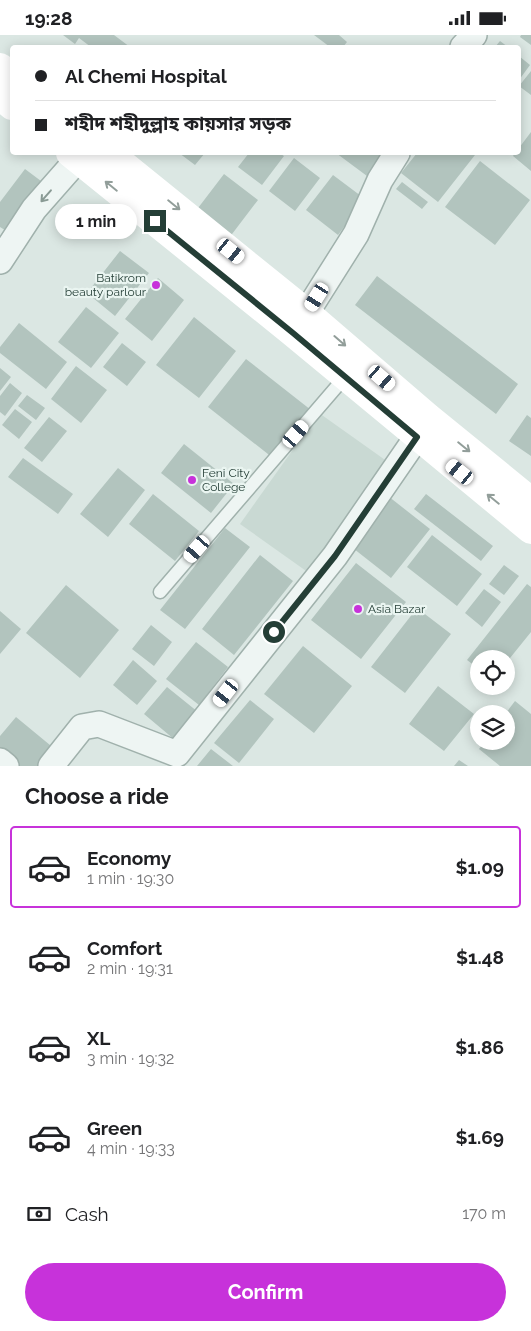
<!DOCTYPE html>
<html lang="en">
<head>
<meta charset="utf-8">
<style>
	body { margin:0; font-family:Raleway,"Noto Sans Bengali",sans-serif; background:#f2f2f2; color:#202124; height:100vh; display:flex; flex-direction:column; font-size:19px; white-space:nowrap }
	* { box-sizing:border-box; margin:0 }
	p { font-size:16px; color:#757577 }
	.icon { flex:none; width:28px; height:28px; fill:none; stroke:currentColor; stroke-width:2; stroke-linecap:round; stroke-linejoin:round }
	.map { position:relative; height:731px; overflow:hidden }
	.panel { display:flex; flex-direction:column; background:#fff; flex:1 }
	.panel>* { flex:none }
	.hud { position:absolute; left:10px; top:10px; width:511px; height:110px; border-radius:5px; box-shadow:0 2px 12px #0003; display:grid; align-content:center; height:110px; padding:0 25px; background:#fff }
	.controls { position:absolute; left:470px; top:615px; display:grid; gap:10px }
	.controls a { display:grid; place-items:center; width:45px; height:45px; border-radius:50%; background:#fff; box-shadow:0 2px 12px #0003; font-size:25px }
	.end { position:absolute; width:22px; height:22px; margin:-11px; border:6px solid #243e36; background:#fff; box-shadow:0 0 0 2px #fff }
	.from { border-radius:50% }
	.bubble { position:absolute; height:35px; border-radius:18px; background:#fff; box-shadow:0 2px 12px #0003; font-size:16px; font-weight:700; line-height:35px; text-align:center }
	.car { position:absolute; width:15px; height:30px; margin:-15px -8px; border-radius:6px; box-shadow:0 0 4px 1px #0007; background:linear-gradient(#fff 24%,#345 0 40%,#fff 0 76%,#345 0 86%,#fff 0) }
	.hud b { display:flex; align-items:center; gap:18px; height:48px; font-size:19px }
	.hud b+b { border-top:1px solid #e0e0e0 }
	.hud i { width:12px; height:12px; background:#202124 }
	ul { padding:0; list-style:none }
	li { display:flex; align-items:center; gap:15px; height:82px; margin:0 10px 8px; padding:0 15px; border:2px solid transparent; border-radius:5px }
	li div { flex:1 }
	li b { display:block; font-size:19px }
	li em { font-style:normal; font-weight:700 }
	li.on { border-color:#c732da }
	li>.icon { width:45px; height:45px; stroke-width:1.5 }
	h2 { padding:0 25px; font-size:22px; line-height:60px }
	.pay { display:flex; align-items:center; gap:12px; height:55px; padding:0 25px; font-size:19px }
	.pay p { margin-inline-start:auto }
	.action { display:flex; gap:10px; margin-top:auto; padding:10px 25px }
	.action a { flex:1; height:58px; border-radius:30px; background:#c732da; color:#fff; font-size:20px; font-weight:700; line-height:58px; text-align:center }
	.status { display:flex; justify-content:space-between; align-items:center; height:35px; padding:0 25px; background:#fff; direction:ltr }
	.status svg { height:14px; fill:currentColor }
	.map>svg:first-child { display:block }
</style>
</head>
<body>
<div class="status"><b>19:28</b><svg viewBox="0 0 49 12"><path d="M0 12V9h3v3zM5 12V6h3v6zM10 12V3h3v9zM15 12V0h3v12zM26 1h20v11H26zM47 4h2v5h-2z"/></svg></div>
<div class="map">
<svg width="531" height="731" viewBox="0 0 531 731">
	<rect width="100%" height="100%" fill="#dbe7e3"/>
	<path fill="#c9d9d3" d="M319 378 388 427 309 538 240 489Z"/>
	<path fill="#b2c4be" d="M63 0H114L130 12H91L79 3 75 9Z
		M314 0H339L347 7 343 12H330Z
		M521 0H531V10L520 2Z
		M500 6 508 12H495Z
		M519 21 530 30 519 45Z
		M531 36V60L519 51Z
		M531 97V136L513 121 515 118H519V113Z
		M179 118H205L195 130Z
		M249 118H279L284 121 262 150 238 132Z
		M336 118H385L367 141Z
		M417 118H471L475 120 438 167 401 138Z
		M294 123 320 143 295 176 269 156Z
		M480 126 530 165 495 210 445 172Z
		M25 134 45 149 8 197 0 192V167Z
		M224 139 258 165 229 203 195 177Z
		M333 140 365 164 338 200 306 175Z
		M402 147 428 167 422 174 396 154Z
		M120 216 149 238 115 281 87 258Z
		M377 241 518 349 496 379 355 270Z
		M158 243 184 265 152 306 125 284Z
		M86 272 119 298 91 333 58 307Z
		M194 282 236 316 199 363 156 330Z
		M19 288 67 327 46 354 0 318V312Z
		M122 308 146 327 127 351 103 332Z
		M246 324 311 375 273 423 208 372Z
		M76 331 107 355 81 388 51 364Z
		M0 333 11 342 0 356Z
		M10 348 22 358 5 381 0 377V361Z
		M27 360 45 373 36 385 18 371Z
		M15 374 32 387 19 404 2 390Z
		M527 380 531 383V421L509 406Z
		M49 382 67 396 42 427 24 413Z
		M184 409 234 449 211 478 161 438Z
		M23 423 73 459 58 479 8 442Z
		M118 433 145 455 108 502 80 479Z
		M153 459 199 496 175 526 129 489Z
		M426 459 493 511 481 526 414 474Z
		M388 461 430 494 391 543 349 510Z
		M225 493 250 512 185 594 160 575Z
		M432 500 482 539 457 571 407 532Z
		M260 520 293 546 234 620 202 594Z
		M356 528 406 567 361 624 311 585Z
		M504 530 519 541 504 560 489 549Z
		M527 549 531 552V597L506 628V624H479V634L467 625Z
		M66 550 119 595 80 643 26 598Z
		M484 554 501 567 482 592 465 578Z
		M417 573 451 599 405 658 371 632Z
		M0 576 21 594 0 619Z
		M151 590 172 607 154 631 132 614Z
		M196 607 228 632 199 670 166 644Z
		M303 611 352 651 314 698 264 659Z
		M133 625 157 646 137 670 113 650Z
		M438 651 474 679 444 716 409 689Z
		M167 652 198 677 175 705 144 679Z
		M250 665 274 684 239 728 214 708Z
		M515 666 531 679V731H500L479 714 485 706H506V678Z
		M16 682 56 715 42 731H17L0 717V701Z
		M211 714 233 731H197Z
		M459 725 468 731H454Z"/>
	<g fill="none" stroke-linecap="round" stroke-linejoin="round">
		<defs>
			<path id="lane" d="M160 557 345 342"/>
			<path id="street" d="M463 12 474 0
				M0 226 34 174 78 124
				M296 294 356 199 380 145 397 118
				M0 726 6 731
				M51 731 82 692 99 689 177 719 335 521 417 402"/>
		</defs>
		<use href="#lane" stroke="#a0b1ac" stroke-width="15"/>
		<use href="#street" stroke="#a0b1ac" stroke-width="28"/>
		<use href="#lane" stroke="#eef5f3" stroke-width="12"/>
		<use href="#street" stroke="#eef5f3" stroke-width="25"/>
		<path stroke="#fff" stroke-width="28" d="M0 32 12 41
			M0 61 12 71
			M70 118 293 298 531 495
			M109 118 307 278 428 382 531 466"/>
	</g>
	<defs><path id="oneway-shaft" d="M-6 0H5M1.5-3L5.5 0L1.5 3" fill="none" stroke-width="1.6" stroke-linecap="round" stroke-linejoin="round" transform="scale(1.25)"/></defs>
	<g stroke="#929e9a">
		<use href="#oneway-shaft" transform="translate(111 151) rotate(-141)"/>
		<use href="#oneway-shaft" transform="translate(174 170) rotate(39)"/>
		<use href="#oneway-shaft" transform="translate(340 306) rotate(41)"/>
		<use href="#oneway-shaft" transform="translate(464 412) rotate(39)"/>
		<use href="#oneway-shaft" transform="translate(493 464) rotate(-141)"/>
	</g>
	<use stroke="#899a94" href="#oneway-shaft" transform="translate(46 161) rotate(131)"/>
	<g fill="none" stroke-linecap="round" stroke-linejoin="round">
		<path stroke="#243e36" stroke-width="6" d="M155 186 293 298 417 402 335 521 274 597"/>
	</g>
	<g fill="#c732da" stroke="#eaf5f1" stroke-width="2">
		<circle cx="156" cy="250" r="5"/>
		<circle cx="192" cy="445" r="5"/>
		<circle cx="358" cy="574" r="5"/>
	</g>
	<g text-anchor="middle" dominant-baseline="central" stroke-width="4.5" stroke-linejoin="round" paint-order="stroke">
		<g font-size="12" fill="#243e36" stroke="#eaf5f1" text-anchor="start">
			<text x="146" y="243" text-anchor="end">Batikrom<tspan x="146" dy="14">beauty parlour</tspan></text>
			<text x="202" y="438">Feni City<tspan x="202" dy="14">College</tspan></text>
			<text x="368" y="574">Asia Bazar</text>
		</g>
	</g>
</svg>
<div class="controls">
<a><svg class="icon" aria-label="locate" viewBox="0 0 24 24"><circle cx="12" cy="12" r="6"/><path d="M12 2v4M12 18v4M2 12h4M18 12h4"/></svg></a>
<a><svg class="icon" aria-label="layers" viewBox="0 0 24 24"><path d="M12 4l9 5-9 5-9-5zM3 14l9 5 9-5"/></svg></a>
</div>
<i class="end from" style="left:274px;top:597px"></i>
<i class="end" style="left:155px;top:186px"></i>
<div class="bubble" style="left:55px;top:169px;width:82px">1 min</div>
<i class="car" style="left:231px;top:216px;rotate:129deg"></i>
<i class="car" style="left:317px;top:262px;rotate:212deg"></i>
<i class="car" style="left:382px;top:343px;rotate:131deg"></i>
<i class="car" style="left:296px;top:399px;rotate:41deg"></i>
<i class="car" style="left:460px;top:437px;rotate:309deg"></i>
<i class="car" style="left:197px;top:514px;rotate:221deg"></i>
<i class="car" style="left:226px;top:658px;rotate:218deg"></i>
<div class="hud">
<b><i class="from"></i>Al Chemi Hospital</b>
<b><i></i>শহীদ শহীদুল্লাহ কায়সার সড়ক</b>
</div>
</div>
<section class="panel">
<h2>Choose a ride</h2>
<ul>
<li class="on"><svg class="icon" aria-label="car" viewBox="0 0 24 24"><path d="M5 17H2v-5l4-1 3-4h7l3 4 3 1v5h-3M9 17h6M6 11h13"/><circle cx="7" cy="17" r="2"/><circle cx="17" cy="17" r="2"/></svg><div><b>Economy</b><p>1 min · 19:30</p></div><em>$1.09</em></li>
<li><svg class="icon" aria-label="car" viewBox="0 0 24 24"><path d="M5 17H2v-5l4-1 3-4h7l3 4 3 1v5h-3M9 17h6M6 11h13"/><circle cx="7" cy="17" r="2"/><circle cx="17" cy="17" r="2"/></svg><div><b>Comfort</b><p>2 min · 19:31</p></div><em>$1.48</em></li>
<li><svg class="icon" aria-label="car" viewBox="0 0 24 24"><path d="M5 17H2v-5l4-1 3-4h7l3 4 3 1v5h-3M9 17h6M6 11h13"/><circle cx="7" cy="17" r="2"/><circle cx="17" cy="17" r="2"/></svg><div><b>XL</b><p>3 min · 19:32</p></div><em>$1.86</em></li>
<li><svg class="icon" aria-label="car" viewBox="0 0 24 24"><path d="M5 17H2v-5l4-1 3-4h7l3 4 3 1v5h-3M9 17h6M6 11h13"/><circle cx="7" cy="17" r="2"/><circle cx="17" cy="17" r="2"/></svg><div><b>Green</b><p>4 min · 19:33</p></div><em>$1.69</em></li>
</ul>
<div class="pay"><svg class="icon" aria-label="cash" viewBox="0 0 24 24"><path d="M3 7h18v10H3z"/><circle cx="12" cy="12" r="2"/></svg>Cash<p>170 m</p></div>
<div class="action"><a>Confirm</a></div>
</section>
</body>
</html>
